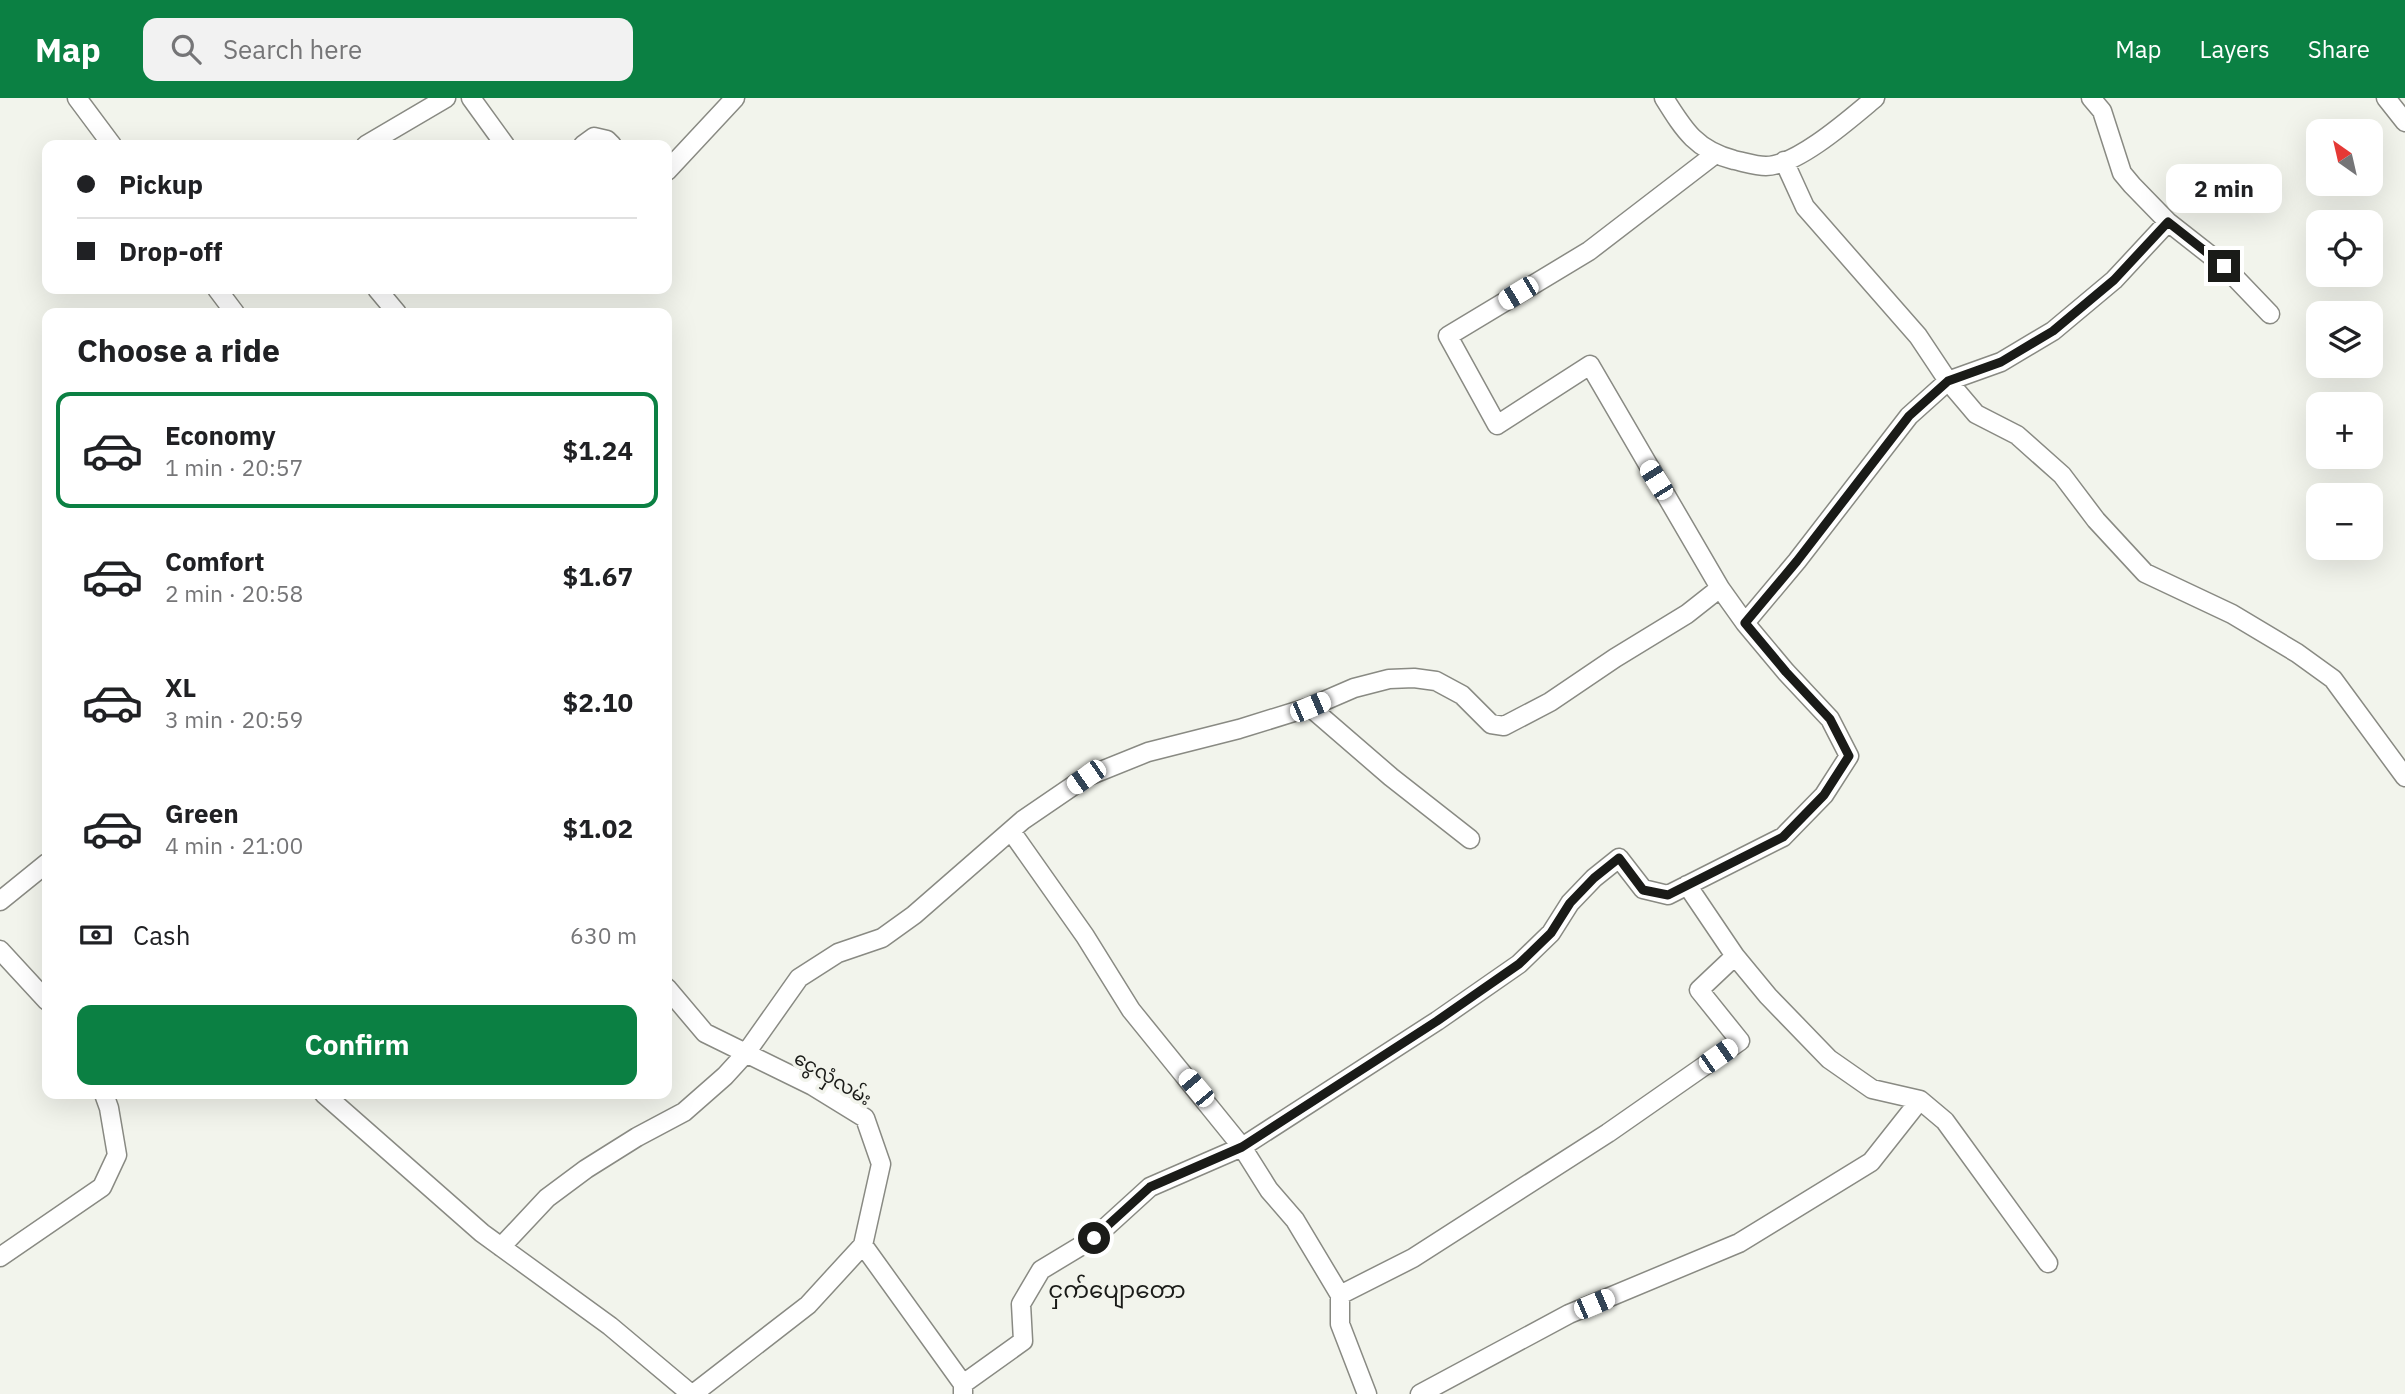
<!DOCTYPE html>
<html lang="en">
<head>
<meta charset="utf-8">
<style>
	body { margin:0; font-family:"IBM Plex Sans","Noto Sans Myanmar",sans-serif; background:#f2f2f2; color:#202124; height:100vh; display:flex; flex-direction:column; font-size:26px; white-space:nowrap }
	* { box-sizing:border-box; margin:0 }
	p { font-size:23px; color:#757577 }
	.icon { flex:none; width:38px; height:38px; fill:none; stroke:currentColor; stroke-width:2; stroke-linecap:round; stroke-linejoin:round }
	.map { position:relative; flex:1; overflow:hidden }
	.side { position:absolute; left:42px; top:210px; width:630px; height:791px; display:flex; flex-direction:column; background:#fff; border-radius:14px; box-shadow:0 7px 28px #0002 }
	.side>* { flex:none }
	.banner { position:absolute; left:42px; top:42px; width:630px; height:154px; border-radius:14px; box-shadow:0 7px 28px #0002; display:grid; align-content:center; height:154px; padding:0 35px; background:#fff }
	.needle { width:46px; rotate:326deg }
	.fabs { position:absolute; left:2306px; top:21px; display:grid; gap:14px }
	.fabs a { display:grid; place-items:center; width:77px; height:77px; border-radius:14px; background:#fff; box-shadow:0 7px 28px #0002; font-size:35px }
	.end { position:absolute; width:32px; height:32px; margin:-16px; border:9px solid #1a1b18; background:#fff; box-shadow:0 0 0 4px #fff }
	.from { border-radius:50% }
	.bubble { position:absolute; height:49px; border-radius:14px; background:#fff; box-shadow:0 7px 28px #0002; font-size:23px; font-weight:800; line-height:49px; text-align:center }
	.car { position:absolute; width:21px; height:42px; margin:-21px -10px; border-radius:9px; box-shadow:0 0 5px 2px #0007; background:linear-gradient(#fff 24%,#345 0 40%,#fff 0 76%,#345 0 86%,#fff 0) }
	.banner b { display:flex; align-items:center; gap:24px; height:66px; font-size:26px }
	.banner b+b { border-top:2px solid #e0e0e0 }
	.banner i { width:18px; height:18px; background:#202124 }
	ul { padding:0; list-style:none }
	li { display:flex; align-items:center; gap:21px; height:116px; margin:0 14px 10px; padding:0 21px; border:4px solid transparent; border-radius:14px }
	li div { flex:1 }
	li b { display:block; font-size:26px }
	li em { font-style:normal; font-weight:800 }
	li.active { border-color:#0b8043 }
	li>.icon { width:63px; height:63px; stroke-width:1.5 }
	h2 { padding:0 35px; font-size:32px; line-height:84px }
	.pay { display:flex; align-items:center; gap:18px; height:77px; padding:0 35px; font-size:26px }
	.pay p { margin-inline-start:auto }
	.primary-button { display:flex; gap:14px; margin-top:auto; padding:14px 35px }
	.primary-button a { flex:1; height:80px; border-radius:14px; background:#0b8043; color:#fff; font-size:28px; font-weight:800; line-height:80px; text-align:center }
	header { display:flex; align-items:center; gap:42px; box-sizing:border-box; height:98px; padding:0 35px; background:#0b8043; color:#fff }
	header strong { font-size:33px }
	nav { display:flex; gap:38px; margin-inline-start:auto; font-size:24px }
	.search { width:490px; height:63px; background:#f2f2f2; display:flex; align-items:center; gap:18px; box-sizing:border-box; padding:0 24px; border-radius:14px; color:#757577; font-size:26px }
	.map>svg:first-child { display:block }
</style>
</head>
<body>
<header>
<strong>Map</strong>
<div class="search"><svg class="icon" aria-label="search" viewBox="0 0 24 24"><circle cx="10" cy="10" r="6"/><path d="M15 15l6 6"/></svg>Search here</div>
<nav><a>Map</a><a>Layers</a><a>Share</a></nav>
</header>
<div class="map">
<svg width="2405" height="1296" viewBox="0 0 2405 1296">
	<rect width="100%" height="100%" fill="#f2f4ec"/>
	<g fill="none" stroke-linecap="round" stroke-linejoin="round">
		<defs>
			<path id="minor" d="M77 0 112 47
				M471 0 505 47
				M1664 0C1684 32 1696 52 1734 62 1744 64 1756 68 1766 68 1797 68 1851 20 1875 0
				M2091 0 2102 13 2122 75 2132 87 2168 124 2224 168 2270 216
				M2386 0 2405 24
				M366 47 446 0
				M583 47 594 39 607 42 612 47
				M1714 57 1589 153 1448 238 1497 327 1590 267 1720 490
				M1784 63 1805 109 1918 238 1948 283 1976 316 2017 337 2062 377 2096 422 2145 475 2232 516 2297 555 2333 581 2405 679
				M667 73 735 0
				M217 191 235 215
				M377 191 397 215
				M1310 609 1391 679 1470 741
				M1011 733 1085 838 1131 912 1242 1049 1437 923 1519 866 1551 835 1570 805 1594 780 1619 760 1643 791 1668 797 1783 739 1824 697 1849 658 1830 621 1786 574 1745 525
				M1687 787 1735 858 1768 898 1829 961 1872 991 1920 1002 1945 1023 2048 1165
				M0 803 47 765
				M0 852 47 903
				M667 890 705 935 813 988 865 1020 881 1066 863 1147 963 1286V1296
				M324 996 482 1135 610 1228 691 1296
				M501 1149 547 1100 586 1071 637 1039 684 1014 725 978 746 955 799 880 838 855 882 840 914 817 1023 722 1086 679 1148 654 1239 631 1310 609 1354 590 1389 581 1414 580 1436 583 1462 597 1491 626 1504 628 1550 604 1615 560 1687 516 1720 490 1745 525 1797 463 1909 318 1948 283 2001 264 2053 233 2114 182 2168 124
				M0 1159 102 1089 117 1057 109 1010 104 996
				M1340 1197 1413 1160 1608 1035 1740 943 1699 892 1735 858
				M963 1286 1023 1243 1021 1206 1041 1172 1094 1140 1150 1089 1242 1049 1269 1092 1295 1122 1340 1197V1226L1367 1296
				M693 1296 808 1207 863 1147
				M1420 1296 1569 1216 1739 1145 1871 1064 1920 1002"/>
		</defs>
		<use href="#minor" stroke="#898a83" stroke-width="21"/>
		<use href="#minor" stroke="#fff" stroke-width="18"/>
	</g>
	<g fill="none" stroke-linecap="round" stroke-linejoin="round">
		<path stroke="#1a1b18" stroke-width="9" d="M1094 1140 1150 1089 1242 1049 1437 923 1519 866 1551 835 1570 805 1594 780 1619 760 1643 792 1668 797 1783 739 1824 697 1849 658 1830 621 1786 574 1745 525 1797 463 1909 318 1948 283 2001 264 2053 233 2114 182 2168 124 2224 168"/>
	</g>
	<g text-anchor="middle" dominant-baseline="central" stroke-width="7" stroke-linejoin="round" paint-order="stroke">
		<g font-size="19" fill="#1a1b18" stroke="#f2f4ec">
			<text transform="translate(833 980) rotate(31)">ငွေလှံလမ်း</text>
		</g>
		<g font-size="23" fill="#1a1b18" stroke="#f2f4ec">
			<text x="1117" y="1191">ငှက်ပျောတော</text>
		</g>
	</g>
</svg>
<div class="fabs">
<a><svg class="needle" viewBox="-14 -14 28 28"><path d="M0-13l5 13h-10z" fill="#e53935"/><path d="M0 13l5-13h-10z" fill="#757577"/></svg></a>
<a><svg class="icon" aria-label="locate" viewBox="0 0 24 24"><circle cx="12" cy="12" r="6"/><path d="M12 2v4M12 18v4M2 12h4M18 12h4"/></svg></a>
<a><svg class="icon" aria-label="layers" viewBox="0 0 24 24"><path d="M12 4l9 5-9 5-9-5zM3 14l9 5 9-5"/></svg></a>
<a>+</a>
<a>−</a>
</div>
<i class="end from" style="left:1094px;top:1140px"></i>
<i class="end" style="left:2224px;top:168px"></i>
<div class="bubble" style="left:2166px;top:66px;width:116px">2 min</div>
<i class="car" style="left:1518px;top:195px;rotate:239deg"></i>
<i class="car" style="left:1656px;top:382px;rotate:328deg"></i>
<i class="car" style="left:1310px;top:609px;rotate:67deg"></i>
<i class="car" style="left:1086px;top:679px;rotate:235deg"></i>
<i class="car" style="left:1718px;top:958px;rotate:55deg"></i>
<i class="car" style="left:1196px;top:990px;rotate:320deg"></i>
<i class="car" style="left:1594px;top:1206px;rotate:67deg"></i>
<div class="banner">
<b><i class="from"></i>Pickup</b>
<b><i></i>Drop-off</b>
</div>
<section class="side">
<h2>Choose a ride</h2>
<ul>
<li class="active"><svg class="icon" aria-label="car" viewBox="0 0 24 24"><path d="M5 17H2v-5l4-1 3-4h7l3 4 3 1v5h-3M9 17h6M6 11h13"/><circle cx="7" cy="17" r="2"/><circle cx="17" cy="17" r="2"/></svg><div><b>Economy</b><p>1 min · 20:57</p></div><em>$1.24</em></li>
<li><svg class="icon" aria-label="car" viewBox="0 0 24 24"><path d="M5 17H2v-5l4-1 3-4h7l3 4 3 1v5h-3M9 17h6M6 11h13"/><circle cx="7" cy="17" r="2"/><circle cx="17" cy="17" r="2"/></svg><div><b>Comfort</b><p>2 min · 20:58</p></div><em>$1.67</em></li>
<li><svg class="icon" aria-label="car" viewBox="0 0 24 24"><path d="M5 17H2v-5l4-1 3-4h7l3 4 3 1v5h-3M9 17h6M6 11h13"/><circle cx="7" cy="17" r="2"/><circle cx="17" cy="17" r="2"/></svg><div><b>XL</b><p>3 min · 20:59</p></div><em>$2.10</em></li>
<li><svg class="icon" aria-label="car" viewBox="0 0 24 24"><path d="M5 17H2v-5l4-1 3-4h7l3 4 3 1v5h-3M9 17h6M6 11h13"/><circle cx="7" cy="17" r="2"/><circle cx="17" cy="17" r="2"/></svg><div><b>Green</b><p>4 min · 21:00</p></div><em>$1.02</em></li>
</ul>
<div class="pay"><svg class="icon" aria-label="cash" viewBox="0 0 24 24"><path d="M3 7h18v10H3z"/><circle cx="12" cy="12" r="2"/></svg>Cash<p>630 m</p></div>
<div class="primary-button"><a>Confirm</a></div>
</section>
</div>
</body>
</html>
